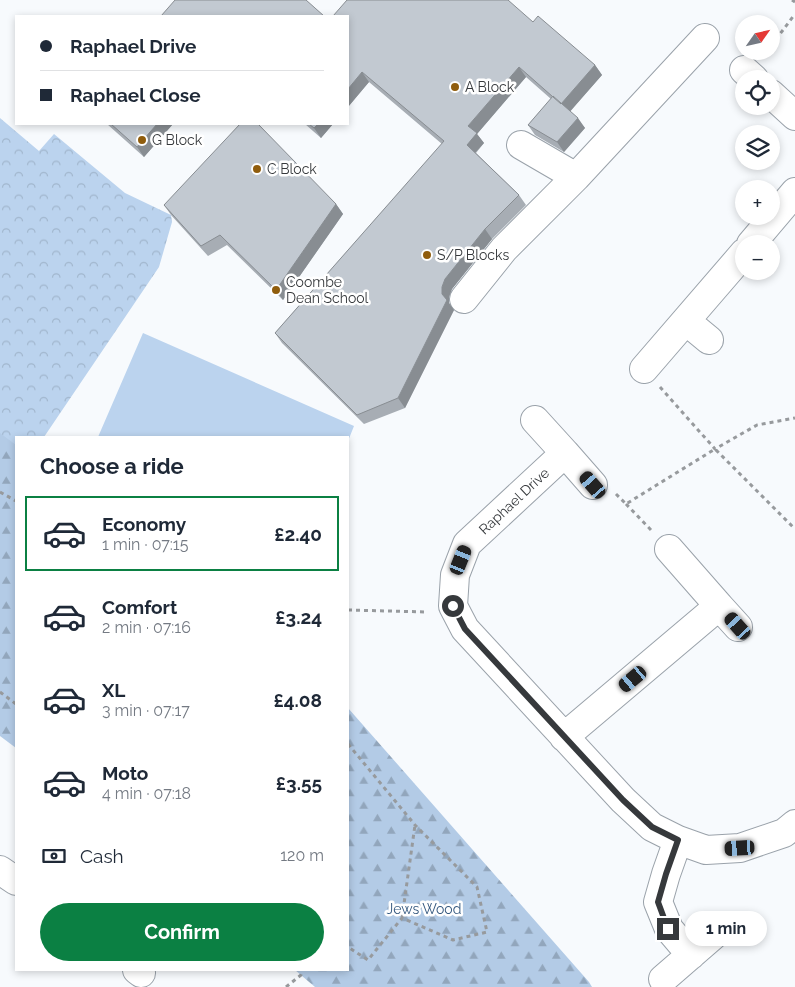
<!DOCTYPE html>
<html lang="en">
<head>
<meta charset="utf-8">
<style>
	body { margin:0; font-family:Raleway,sans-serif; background:#f2f2f3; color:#1f2937; height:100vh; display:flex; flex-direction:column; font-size:19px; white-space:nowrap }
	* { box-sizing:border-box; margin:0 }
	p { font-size:16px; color:#747a83 }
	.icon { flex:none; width:28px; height:28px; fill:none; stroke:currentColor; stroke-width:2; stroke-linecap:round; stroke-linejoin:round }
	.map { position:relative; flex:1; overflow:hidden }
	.panel { position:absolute; left:15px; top:436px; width:334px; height:535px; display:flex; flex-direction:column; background:#fff; border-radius:0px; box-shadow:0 2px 8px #0003 }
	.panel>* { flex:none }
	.top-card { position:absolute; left:15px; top:15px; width:334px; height:110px; border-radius:0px; box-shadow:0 2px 8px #0003; display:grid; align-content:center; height:110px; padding:0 25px; background:#fff }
	.needle { width:32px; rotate:56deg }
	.buttons { position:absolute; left:735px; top:15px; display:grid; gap:10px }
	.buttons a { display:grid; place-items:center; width:45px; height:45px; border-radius:50%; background:#fff; box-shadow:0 2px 8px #0003; font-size:25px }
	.end { position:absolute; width:22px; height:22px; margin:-11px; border:6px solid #36393c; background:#fff; box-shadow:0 0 0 2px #fff }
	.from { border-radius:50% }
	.bubble { position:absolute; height:35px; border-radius:18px; background:#fff; box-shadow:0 2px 8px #0003; font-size:16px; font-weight:700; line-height:35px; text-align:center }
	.car { position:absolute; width:15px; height:30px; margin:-15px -8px; border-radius:6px; box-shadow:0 0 4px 1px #0007; background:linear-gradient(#222 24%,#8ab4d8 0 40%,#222 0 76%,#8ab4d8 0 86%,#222 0) }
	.top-card b { display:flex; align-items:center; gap:18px; height:48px; font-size:19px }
	.top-card b+b { border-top:1px solid #e0e1e3 }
	.top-card i { width:12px; height:12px; background:#1f2937 }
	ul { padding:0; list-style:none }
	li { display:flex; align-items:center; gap:15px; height:75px; margin:0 10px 8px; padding:0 15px; border:2px solid transparent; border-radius:0px }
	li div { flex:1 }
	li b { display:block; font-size:19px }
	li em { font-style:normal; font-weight:700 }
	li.selected { border-color:#0b8043 }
	li>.icon { width:45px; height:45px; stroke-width:1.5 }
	h2 { padding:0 25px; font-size:22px; line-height:60px }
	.pay { display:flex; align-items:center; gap:12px; height:55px; padding:0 25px; font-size:19px }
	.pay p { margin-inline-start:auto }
	.cta { display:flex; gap:10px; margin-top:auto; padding:10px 25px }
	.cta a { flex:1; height:58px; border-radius:30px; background:#0b8043; color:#fff; font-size:20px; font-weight:700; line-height:58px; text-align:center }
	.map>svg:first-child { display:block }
</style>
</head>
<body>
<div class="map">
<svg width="795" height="987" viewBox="0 0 795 987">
	<defs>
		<pattern id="forest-firs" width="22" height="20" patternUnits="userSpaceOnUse" patternTransform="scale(1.25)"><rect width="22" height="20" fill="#b3cbe6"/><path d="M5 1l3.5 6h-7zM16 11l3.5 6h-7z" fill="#92a6bc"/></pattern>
		<pattern id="park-crowns" width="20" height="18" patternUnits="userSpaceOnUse" patternTransform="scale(1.25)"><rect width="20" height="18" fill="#bbd3ee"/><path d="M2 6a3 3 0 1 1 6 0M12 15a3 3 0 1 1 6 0" fill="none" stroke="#a1b6cd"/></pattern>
	</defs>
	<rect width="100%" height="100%" fill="#f7fafd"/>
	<path fill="url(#forest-firs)" d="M0 431 16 444V748L0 736Z
		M348 708 589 982 592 987H315L295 970H348Z"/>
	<path fill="url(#park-crowns)" d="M0 118 39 151 54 134 125 193 171 215 172 222 159 267 44 437 16 438V445L0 433Z"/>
	<path fill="#bbd3ee" d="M143 333 354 426 348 441V438L98 437Z"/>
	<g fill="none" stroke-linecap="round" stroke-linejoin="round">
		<defs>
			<path id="minor" d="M744 70 754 79
				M771 94 795 116
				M521 145 576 177 705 38
				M751 244 795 192
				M464 299 504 249 576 177
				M686 321 709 340
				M644 369 744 253
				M535 420 565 453 467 544 455 575 453 606 465 629 623 800 652 827 678 840 706 850 740 848 784 833 795 824
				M565 453 593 485
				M719 606 738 627
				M564 737 719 606 669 549
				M678 840 666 874 658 902 669 929 691 955
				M0 870 16 881
				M137 970 141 973
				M663 979 715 934"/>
		</defs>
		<use href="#minor" stroke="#9aa2aa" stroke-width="30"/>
		<path stroke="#979a9d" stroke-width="3" stroke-dasharray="4 4" stroke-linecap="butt" d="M792 0 795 2
			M771 46 795 14
			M660 387 715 449 757 425 795 418
			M0 492 16 501
			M616 494 626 504 715 449 795 529
			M626 504 652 531
			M348 610 428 612
			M0 692 16 704
			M348 744 415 825 477 887 487 932 453 940 402 918 368 960 348 947
			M402 918 415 825
			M286 987 301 975 303 970"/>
		<use href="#minor" stroke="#fff" stroke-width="28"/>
	</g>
	<path fill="#a7adb4" d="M347 0 533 22 595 65 602 75 570 111 585 128 564 152 535 135 528 125 551 99 526 77 477 134 484 143 476 153 519 195 526 205 492 239 452 289 449 297V304L454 310 405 408 364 424 282 343 275 333 442 144 369 82 348 107Z
		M107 124H173L144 157Z
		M305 124H333L321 138Z
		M336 204 343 214 283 300 227 245 208 256 171 215 164 205Z"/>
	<path fill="#888d92" d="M595 65 602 75 568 114 561 104Z
		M519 67 526 77 477 134 484 143 474 154 467 145 468 126Z
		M362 72 369 82 348 107V89Z
		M578 118 585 128 564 152 557 142Z
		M157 124H173L144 157 137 147Z
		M318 124H333L321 138 314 128Z
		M336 204 343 214 283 300 276 290Z
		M485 229 492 239 452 289 449 297V304L442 294V287L445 279Z
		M447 300 454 310 405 408 398 398Z"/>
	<path fill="#c2c9d1" stroke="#888d92" d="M175 0H306L324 16H161Z
		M347 0H508L533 22 538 16 595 65 561 104 519 67 468 126 477 133 467 145 519 195 485 229 445 279 442 287V294L447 300 398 398 357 415 275 333 444 141 362 72 348 89V16H333Z
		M553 96 578 118 557 142 528 125Z
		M111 124H157L137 147Z
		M240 124H258L336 204 276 290 220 235 201 246 164 205Z
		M309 124H318L314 128Z"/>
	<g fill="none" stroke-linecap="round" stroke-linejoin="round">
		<path stroke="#36393c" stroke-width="6" d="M453 606 465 629 623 800 652 827 678 840 666 874 658 902 668 929"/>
	</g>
	<g fill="#905d0d" stroke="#fff" stroke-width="2">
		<circle cx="455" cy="87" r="5"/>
		<circle cx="142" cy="140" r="5"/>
		<circle cx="257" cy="169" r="5"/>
		<circle cx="427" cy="255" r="5"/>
		<circle cx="276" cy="290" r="5"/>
	</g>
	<g text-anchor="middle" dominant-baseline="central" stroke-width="5" stroke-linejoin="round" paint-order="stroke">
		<g font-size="14" fill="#36393c" stroke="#fff" text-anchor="start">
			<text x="465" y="87">A Block</text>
			<text x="152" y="140">G Block</text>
			<text x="267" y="169">C Block</text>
			<text x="437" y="255">S/P Blocks</text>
			<text x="286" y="282">Coombe<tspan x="286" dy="16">Dean School</tspan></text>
		</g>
		<g font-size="14" fill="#36393c" stroke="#fff">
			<text transform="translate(514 501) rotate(-43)">Raphael Drive</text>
		</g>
		<g font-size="14" fill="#34587f" stroke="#fff">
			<text x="424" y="909">Jews Wood</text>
		</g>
	</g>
</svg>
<div class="buttons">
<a><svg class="needle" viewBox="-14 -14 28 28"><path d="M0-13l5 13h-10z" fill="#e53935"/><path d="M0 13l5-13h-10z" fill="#747a83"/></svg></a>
<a><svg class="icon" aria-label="locate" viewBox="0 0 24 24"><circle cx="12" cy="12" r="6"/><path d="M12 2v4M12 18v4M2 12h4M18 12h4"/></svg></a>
<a><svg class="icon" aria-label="layers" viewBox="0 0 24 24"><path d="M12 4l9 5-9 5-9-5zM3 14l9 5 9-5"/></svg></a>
<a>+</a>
<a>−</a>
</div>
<i class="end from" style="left:453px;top:606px"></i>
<i class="end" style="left:668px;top:929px"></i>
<div class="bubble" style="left:685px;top:911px;width:82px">1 min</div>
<i class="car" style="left:593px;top:485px;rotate:319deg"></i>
<i class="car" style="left:461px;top:560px;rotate:22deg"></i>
<i class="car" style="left:738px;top:626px;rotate:318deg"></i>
<i class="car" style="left:633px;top:679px;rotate:230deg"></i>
<i class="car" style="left:740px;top:848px;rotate:267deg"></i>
<div class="top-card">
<b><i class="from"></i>Raphael Drive</b>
<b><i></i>Raphael Close</b>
</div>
<section class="panel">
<h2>Choose a ride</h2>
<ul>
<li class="selected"><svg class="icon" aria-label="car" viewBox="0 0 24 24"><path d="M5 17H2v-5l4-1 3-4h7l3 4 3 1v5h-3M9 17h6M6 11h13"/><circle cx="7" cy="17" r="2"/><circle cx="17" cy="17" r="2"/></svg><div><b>Economy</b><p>1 min · 07:15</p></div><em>£2.40</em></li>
<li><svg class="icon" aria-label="car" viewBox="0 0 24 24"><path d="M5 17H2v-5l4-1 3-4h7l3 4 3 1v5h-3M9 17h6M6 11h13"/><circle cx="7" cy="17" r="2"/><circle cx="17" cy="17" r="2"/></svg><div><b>Comfort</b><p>2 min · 07:16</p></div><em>£3.24</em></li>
<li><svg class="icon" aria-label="car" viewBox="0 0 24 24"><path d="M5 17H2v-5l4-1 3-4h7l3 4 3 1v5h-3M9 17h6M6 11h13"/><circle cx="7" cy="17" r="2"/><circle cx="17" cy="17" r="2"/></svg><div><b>XL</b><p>3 min · 07:17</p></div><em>£4.08</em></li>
<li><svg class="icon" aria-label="car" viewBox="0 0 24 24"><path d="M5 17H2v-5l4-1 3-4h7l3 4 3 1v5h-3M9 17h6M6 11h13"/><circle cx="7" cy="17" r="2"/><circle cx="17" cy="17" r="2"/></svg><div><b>Moto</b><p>4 min · 07:18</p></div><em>£3.55</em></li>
</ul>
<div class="pay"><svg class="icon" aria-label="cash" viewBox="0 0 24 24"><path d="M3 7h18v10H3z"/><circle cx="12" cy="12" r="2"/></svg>Cash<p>120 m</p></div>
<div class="cta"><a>Confirm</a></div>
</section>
</div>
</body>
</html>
